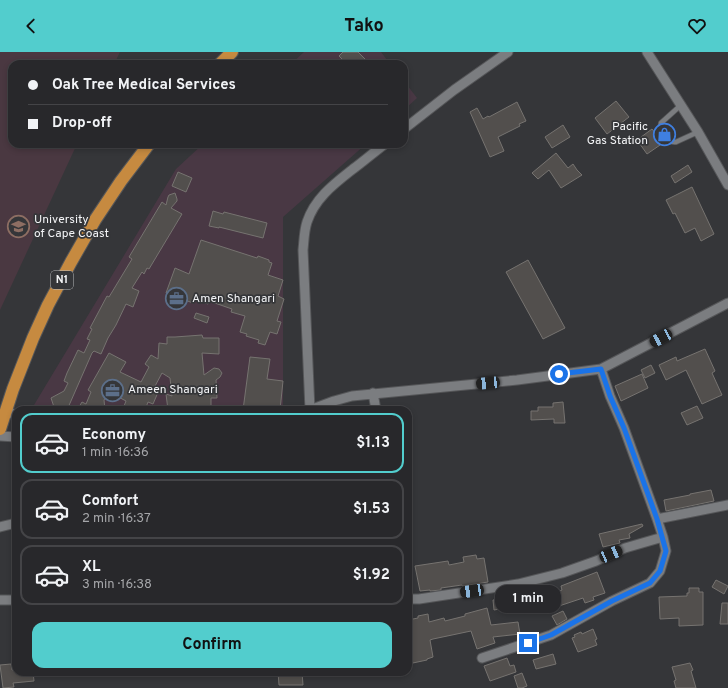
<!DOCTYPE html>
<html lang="en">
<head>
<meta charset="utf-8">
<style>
	body { margin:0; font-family:Overpass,sans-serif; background:#343437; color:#f1f3f6; height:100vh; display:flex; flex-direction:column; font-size:15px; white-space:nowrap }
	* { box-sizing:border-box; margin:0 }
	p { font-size:13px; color:#a5a6a9 }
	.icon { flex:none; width:22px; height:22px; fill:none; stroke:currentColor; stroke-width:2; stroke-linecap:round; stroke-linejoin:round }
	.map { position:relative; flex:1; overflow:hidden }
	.panel { position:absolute; left:12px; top:354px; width:400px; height:270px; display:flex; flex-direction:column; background:#28282b; border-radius:12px; box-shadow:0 2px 6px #0003,0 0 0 1px #444447 }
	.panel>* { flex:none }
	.banner { position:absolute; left:8px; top:8px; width:400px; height:88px; border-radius:12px; box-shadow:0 2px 6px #0003,0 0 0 1px #444447; display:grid; align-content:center; height:88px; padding:0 20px; background:#28282b }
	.end { position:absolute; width:18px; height:18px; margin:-9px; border:5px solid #1a73e8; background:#fff; box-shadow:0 0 0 2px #fff }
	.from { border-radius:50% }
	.bubble { position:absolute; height:28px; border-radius:12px; background:#28282b; box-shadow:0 2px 6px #0003,0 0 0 1px #444447; font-size:13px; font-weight:700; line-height:28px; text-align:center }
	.car { position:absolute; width:12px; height:24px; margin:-12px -6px; border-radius:5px; box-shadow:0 0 3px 1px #0007; background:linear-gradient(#222 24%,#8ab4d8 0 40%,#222 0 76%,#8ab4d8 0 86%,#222 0) }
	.banner b { display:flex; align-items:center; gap:14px; height:38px; font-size:15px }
	.banner b+b { border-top:1px solid #444447 }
	.banner i { width:10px; height:10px; background:#f1f3f6 }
	ul { padding:7px 0 0; list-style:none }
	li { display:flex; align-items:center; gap:12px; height:60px; margin:0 8px 6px; padding:0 12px; border:2px solid #444447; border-radius:12px }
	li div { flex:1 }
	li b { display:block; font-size:15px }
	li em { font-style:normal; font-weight:700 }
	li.selected { border-color:#52cdcd }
	li>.icon { width:36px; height:36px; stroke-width:1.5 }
	.action { display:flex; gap:8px; margin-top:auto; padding:8px 20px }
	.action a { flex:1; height:46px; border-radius:12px; background:#52cdcd; color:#111; font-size:16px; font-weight:700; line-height:46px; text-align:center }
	header { display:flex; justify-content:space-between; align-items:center; height:52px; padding:0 20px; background:#52cdcd; color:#111; font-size:18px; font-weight:700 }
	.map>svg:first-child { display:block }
</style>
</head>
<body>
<header><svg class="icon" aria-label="back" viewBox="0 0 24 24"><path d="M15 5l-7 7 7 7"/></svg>Tako<svg class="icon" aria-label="heart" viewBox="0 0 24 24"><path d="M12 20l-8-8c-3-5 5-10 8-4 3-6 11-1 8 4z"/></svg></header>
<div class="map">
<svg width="728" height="636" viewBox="0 0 728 636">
	<rect width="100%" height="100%" fill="#353639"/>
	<path fill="#493844" d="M304 0H381L390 12H291Z
		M404 29 417 46 404 58Z
		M203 92H366L283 165V358H31L176 117Z"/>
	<path fill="#4a3841" d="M0 0H120L114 12H12V92H77L0 258Z"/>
	<path fill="#524f4d" stroke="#767370" d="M343 0H358L365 7 367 12H352L350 8 346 11 339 4Z
		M616 49 629 65 607 82 595 66Z
		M517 50 526 69 519 72 520 74 498 85 504 99 490 105 470 60 477 56 483 67 488 64 489 65Z
		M563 73 570 85 552 96 545 85Z
		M652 77 663 91 647 102 637 88Z
		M556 101 568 116 573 112 577 118 582 123 561 136 549 118 538 127 532 121Z
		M688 113 692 120 675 131 671 124Z
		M178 120 192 126 186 140 172 134Z
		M692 135 714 182 701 189 695 176 685 181 675 161 673 162 666 148Z
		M175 141 177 147V149L171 156 182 162 149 217 147 216 144 222 142 220 132 236 139 239 133 255 126 252 116 273 108 286 101 302 94 299 92 301 67 358H55L51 346 64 339 68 331 64 329 67 321 78 298 84 301 90 288 87 287 92 277 90 276 107 244 109 245 132 207 129 205 162 150 166 153 168 145 169 143Z
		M213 159 223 162 224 160 267 171 263 186 219 175V176L209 174Z
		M201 188 257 206 258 204 269 208V210L272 211 268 223 283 228 278 244 284 247 277 269 281 270 277 282 270 280 265 293 258 291 259 288 246 284 247 282 240 280 245 264 231 260 232 257 209 249 208 252 195 247 193 251 166 241 175 216 189 222Z
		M528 208 565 276 543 287 506 220Z
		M196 261 209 265 207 271 194 266Z
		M202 283 203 286H219V302L202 301 204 323 214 316 219 317 222 321 220 325 216 328 217 346H211V354L168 358 166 342 172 344 170 326 162 321 154 336 159 338 153 352 148 350 145 358 137 354 135 358H133L124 354 126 349 109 340 104 348 105 358H77L82 350 86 352 91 340 88 338 109 301 126 310 120 320 141 330 149 315 145 312 151 303 158 307 159 291 167 292V285H175Z
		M705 297 715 319 712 321 722 343 702 352 686 318 666 328 659 313 676 305 677 309Z
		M250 305 270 307 267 327 283 329 280 358H243Z
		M651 313 655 321 645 326 641 318Z
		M642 322 648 336 621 349 615 334Z
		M563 350 565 371H554V367L531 368V359H538V355H553V351Z
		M697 354 703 366 687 373 681 361Z
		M711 438 714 449 666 459 664 448 690 443V442Z
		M642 472 643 474 629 482 630 486 619 488 620 491 603 495 599 482Z
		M476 503 477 507 484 506 488 530 462 534V533L441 536V538L430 539V538L420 539 415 514 448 509 449 513 464 510 463 505Z
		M597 520 605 541 593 545 594 548 585 551 583 546 556 555 551 542 562 538 561 534Z
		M716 528 728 534 724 542 712 535Z
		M689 536H699V540H703V573L679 574V566L660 567 659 545 687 544V541H689Z
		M510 546 511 555 494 558 493 548Z
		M722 551H728V572H720Z
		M487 556 491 573 518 570 520 582 493 585 495 591 477 597 471 579 433 587 430 588 433 605 427 607V608L408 612V568L418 566V564L428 562 429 570 444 566 445 569 465 564V562Z
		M563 559 567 567 557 573 552 564Z
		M593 577 597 587 595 588 597 593 578 600 572 586 575 585 574 583 581 580 582 582Z
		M553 602 556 612 536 617 533 608Z
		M507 606 510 614 514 613 516 620 490 629 484 614Z
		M690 611 693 618 691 619 696 636H676L674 629 676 628 672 615Z
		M11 612 12 618H16V620H33L34 629 13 631 14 635 3 636 0 613Z
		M278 620H302L303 633H279Z
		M522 621 527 634 522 636H518L514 624Z"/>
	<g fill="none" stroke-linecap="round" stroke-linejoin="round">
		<defs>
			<path id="service" d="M681 53 661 71 660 77C664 83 667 91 676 90L698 80"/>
			<path id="minor" d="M647 0 698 80 728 133
				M404 77 454 38 508 0
				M373 341 376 358
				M310 358 334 349 352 344 517 328 601 317 728 251
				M310 358 303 198C304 189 304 179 307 170 315 146 334 132 353 117 364 109 374 100 385 92
				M6 359 16 363
				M0 384 16 385
				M657 467 728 453
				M0 475 16 471
				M408 546 411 547H419L518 532 562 521 596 509 625 496 663 485
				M0 548H16
				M482 606 551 583 612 549 650 531 660 519 666 499 663 485 657 467 624 376 610 344 601 317"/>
			<path id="trunk" d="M220 12 232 0
				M0 377 13 337 33 286 48 253 71 210 95 168 121 129 149 92"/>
		</defs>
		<use href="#service" stroke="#555658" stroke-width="6"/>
		<use href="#minor" stroke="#555658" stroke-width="11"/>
		<use href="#trunk" stroke="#555658" stroke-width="14"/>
		<use href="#service" stroke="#7b7d80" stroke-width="4.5"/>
		<use href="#minor" stroke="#7b7d80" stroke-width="9"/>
		<use href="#trunk" stroke="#c68a40" stroke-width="12"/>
	</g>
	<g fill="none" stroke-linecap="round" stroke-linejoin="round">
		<path stroke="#1a73e8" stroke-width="5" d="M528 591 551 583 612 549 650 531 660 519 666 499 657 467 624 376 610 344 601 317 559 322"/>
	</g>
	<defs>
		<symbol id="shop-ring" viewBox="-11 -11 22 22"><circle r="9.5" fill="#353639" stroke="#3f7fe0" stroke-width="1.5"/><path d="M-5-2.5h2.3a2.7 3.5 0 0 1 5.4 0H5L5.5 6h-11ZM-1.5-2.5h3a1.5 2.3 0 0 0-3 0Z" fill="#3f7fe0"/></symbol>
		<symbol id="university-ring" viewBox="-11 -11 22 22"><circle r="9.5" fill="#353639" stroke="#8d6e63" stroke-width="1.5"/><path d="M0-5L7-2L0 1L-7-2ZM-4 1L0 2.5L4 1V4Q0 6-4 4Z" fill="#8d6e63"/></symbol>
		<symbol id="office-ring" viewBox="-11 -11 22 22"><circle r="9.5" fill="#353639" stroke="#5c6f8a" stroke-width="1.5"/><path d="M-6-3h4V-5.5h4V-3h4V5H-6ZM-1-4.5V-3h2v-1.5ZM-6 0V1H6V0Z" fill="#5c6f8a"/></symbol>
	</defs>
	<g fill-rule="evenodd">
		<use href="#shop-ring" x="652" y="70" width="25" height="25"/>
		<use href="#university-ring" x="6" y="162" width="25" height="25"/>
		<use href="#office-ring" x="164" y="234" width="25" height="25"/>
		<use href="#office-ring" x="100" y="326" width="25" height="25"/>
	</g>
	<g text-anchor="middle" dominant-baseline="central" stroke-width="3.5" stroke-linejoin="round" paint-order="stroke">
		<rect fill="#353639" stroke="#babbbd" stroke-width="1" x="51" y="219" width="22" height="18" rx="3"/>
		<g font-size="11" font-weight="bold" fill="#f3f4f6">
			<text x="62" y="228">N1</text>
		</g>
		<g font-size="12" fill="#f3f4f6" stroke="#353639" text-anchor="start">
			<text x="648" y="75" text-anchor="end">Pacific<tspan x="648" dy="14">Gas Station</tspan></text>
			<text x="34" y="168">University<tspan x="34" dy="14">of Cape Coast</tspan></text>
			<text x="192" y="247">Amen Shangari</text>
			<text x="128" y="338">Ameen Shangari</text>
		</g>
	</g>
</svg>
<i class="end from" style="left:559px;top:322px"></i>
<i class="end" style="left:528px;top:591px"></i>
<div class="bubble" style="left:495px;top:533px;width:66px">1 min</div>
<i class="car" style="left:661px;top:286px;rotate:242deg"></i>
<i class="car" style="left:488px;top:331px;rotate:265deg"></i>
<i class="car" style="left:611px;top:502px;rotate:67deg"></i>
<i class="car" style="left:472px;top:539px;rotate:262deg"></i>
<div class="banner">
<b><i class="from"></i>Oak Tree Medical Services</b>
<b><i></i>Drop-off</b>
</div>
<section class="panel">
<ul>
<li class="selected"><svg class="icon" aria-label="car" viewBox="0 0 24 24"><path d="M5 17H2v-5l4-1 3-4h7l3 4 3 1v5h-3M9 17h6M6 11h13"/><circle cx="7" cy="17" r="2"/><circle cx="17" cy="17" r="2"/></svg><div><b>Economy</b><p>1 min · 16:36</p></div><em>$1.13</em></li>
<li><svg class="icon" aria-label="car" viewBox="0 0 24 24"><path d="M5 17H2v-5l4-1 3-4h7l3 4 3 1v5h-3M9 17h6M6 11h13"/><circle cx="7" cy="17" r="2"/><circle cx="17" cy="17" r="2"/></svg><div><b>Comfort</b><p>2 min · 16:37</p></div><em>$1.53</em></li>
<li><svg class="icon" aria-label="car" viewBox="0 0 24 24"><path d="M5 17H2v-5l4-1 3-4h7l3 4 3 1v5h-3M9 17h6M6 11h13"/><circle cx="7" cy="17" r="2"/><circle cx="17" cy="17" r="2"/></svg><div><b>XL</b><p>3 min · 16:38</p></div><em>$1.92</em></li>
</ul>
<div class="action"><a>Confirm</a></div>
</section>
</div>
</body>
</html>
